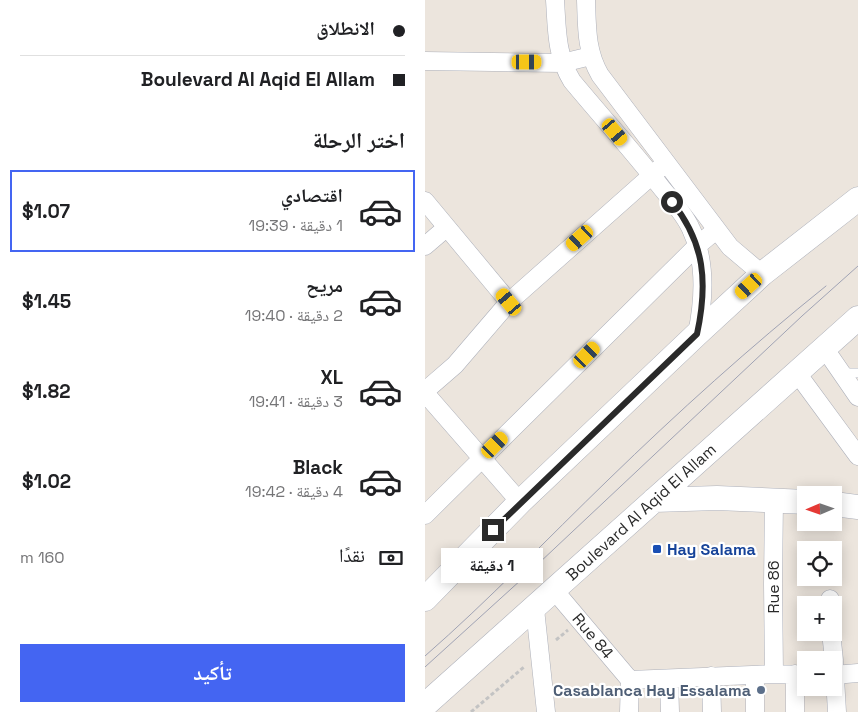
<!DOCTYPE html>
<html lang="ar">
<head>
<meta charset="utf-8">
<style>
	body { margin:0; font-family:"Space Grotesk","Noto Naskh Arabic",sans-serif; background:#f2f2f2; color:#202124; direction:rtl; height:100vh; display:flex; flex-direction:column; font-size:19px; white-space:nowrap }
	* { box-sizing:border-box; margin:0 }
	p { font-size:16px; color:#757577 }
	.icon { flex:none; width:28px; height:28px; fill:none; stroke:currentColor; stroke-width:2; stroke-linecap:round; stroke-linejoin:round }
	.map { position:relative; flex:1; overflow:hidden; direction:ltr }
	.sheet { display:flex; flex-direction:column; background:#fff; width:425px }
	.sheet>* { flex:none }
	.top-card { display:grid; align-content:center; height:110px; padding:0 20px; background:#fff }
	.needle { width:32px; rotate:268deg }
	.buttons { position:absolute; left:372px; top:486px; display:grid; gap:10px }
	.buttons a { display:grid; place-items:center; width:45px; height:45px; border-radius:0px; background:#fff; box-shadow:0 2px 12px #0003; font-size:25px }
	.end { position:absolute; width:22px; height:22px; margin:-11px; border:6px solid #2a2a2a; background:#fff; box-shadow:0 0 0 2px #fff }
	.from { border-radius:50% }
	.bubble { position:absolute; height:35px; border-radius:0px; background:#fff; box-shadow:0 2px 12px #0003; font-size:16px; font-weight:800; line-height:35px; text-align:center; direction:rtl }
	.car { position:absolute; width:15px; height:30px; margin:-15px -8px; border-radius:6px; box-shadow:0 0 4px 1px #0007; background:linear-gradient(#f5c518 24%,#345 0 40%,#f5c518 0 76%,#345 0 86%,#f5c518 0) }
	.top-card b { display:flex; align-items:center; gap:18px; height:48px; font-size:19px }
	.top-card b+b { border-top:1px solid #e0e0e0 }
	.top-card i { width:12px; height:12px; background:#202124 }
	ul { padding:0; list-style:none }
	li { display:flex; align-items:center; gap:15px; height:82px; margin:0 10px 8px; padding:0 10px; border:2px solid transparent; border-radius:0px }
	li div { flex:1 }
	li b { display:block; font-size:19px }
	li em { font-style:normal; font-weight:800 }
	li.active { border-color:#4465f2 }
	li>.icon { width:45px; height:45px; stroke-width:1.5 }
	h2 { padding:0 20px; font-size:22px; line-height:60px }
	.pay { display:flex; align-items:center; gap:12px; height:55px; padding:0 20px; font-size:19px }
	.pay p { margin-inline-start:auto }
	.action { display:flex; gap:10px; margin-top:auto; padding:10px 20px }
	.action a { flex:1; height:58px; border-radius:0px; background:#4465f2; color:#fff; font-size:20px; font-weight:800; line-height:58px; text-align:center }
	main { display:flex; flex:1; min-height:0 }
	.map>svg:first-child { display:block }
</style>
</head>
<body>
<main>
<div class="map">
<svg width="433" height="712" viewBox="0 0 433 712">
	<rect width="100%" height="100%" fill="#ece5dd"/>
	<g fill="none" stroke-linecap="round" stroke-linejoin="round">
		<defs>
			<path id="service" d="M416 373H433"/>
			<path id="minor" d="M130 0C132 29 131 55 147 81 176 116 207 150 235 186 246 200 259 213 266 229 282 262 279 300 272 334
				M161 0C162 27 161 51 175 75L305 247 337 274
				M0 61 137 63 166 56
				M0 201 84 302
				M0 246 21 228
				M400 349 433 397
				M372 373 433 456
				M0 391 30 365 84 302 235 168
				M0 393 95 502
				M0 515 272 246 291 230
				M129 590 205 680 204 712
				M405 599V605
				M110 609 121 712
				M406 632 409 660
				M409 661 412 712
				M349 674 348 584 349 499
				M370 674V712
				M409 675 433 673
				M286 676 287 712
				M244 679 245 712
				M205 680 349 674 381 675
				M330 712V675"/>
			<path id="secondary" d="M229 500 292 498 381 502
				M409 504 433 507
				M0 599 95 502 272 334 337 274 433 199
				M0 705 433 318"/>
		</defs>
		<use href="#service" stroke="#adb0ba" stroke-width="10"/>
		<use href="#minor" stroke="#adb0ba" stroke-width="19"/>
		<use href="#secondary" stroke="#adb0ba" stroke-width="25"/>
		<path stroke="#c3c3c3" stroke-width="3" stroke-dasharray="4 2.5" stroke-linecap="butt" d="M131 640 143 630
			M46 712 99 667"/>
		<use href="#service" stroke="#fff" stroke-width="9"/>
		<use href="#minor" stroke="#fff" stroke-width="18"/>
		<use href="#secondary" stroke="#fff" stroke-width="24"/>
		<path stroke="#a0a3b4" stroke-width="1" d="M0 656C64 600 122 539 183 480 253 412 325 347 401 286
			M0 667 97 579 377 316 433 266"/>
	</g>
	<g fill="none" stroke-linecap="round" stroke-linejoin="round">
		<path stroke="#2a2a2a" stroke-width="6" d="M68 530 272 334C283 283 280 243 247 202"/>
	</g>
	<rect fill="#1a4fb4" stroke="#fff" stroke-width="2" x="227" y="544" width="10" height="10" rx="2.5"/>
	<circle fill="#5c6f8a" stroke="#fff" stroke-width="2" cx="336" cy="690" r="5"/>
	<g text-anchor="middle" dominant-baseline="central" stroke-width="4.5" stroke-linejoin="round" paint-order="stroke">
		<g font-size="16" fill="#2a2a2a" stroke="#fff">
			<text transform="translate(216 512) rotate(-42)">Boulevard Al Aqid El Allam</text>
			<text transform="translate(348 587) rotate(-90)">Rue 86</text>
			<text transform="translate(168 636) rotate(50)">Rue 84</text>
		</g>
		<g font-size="16" font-weight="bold" fill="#164399" stroke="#fff" text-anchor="start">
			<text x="242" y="549">Hay Salama</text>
		</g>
		<g font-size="16" font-weight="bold" fill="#4e5e75" stroke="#fff" text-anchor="end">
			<text x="326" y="690">Casablanca Hay Essalama</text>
		</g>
	</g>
</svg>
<div class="buttons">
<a><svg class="needle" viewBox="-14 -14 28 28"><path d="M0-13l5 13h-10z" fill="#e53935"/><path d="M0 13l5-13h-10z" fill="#757577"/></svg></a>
<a><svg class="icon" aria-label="locate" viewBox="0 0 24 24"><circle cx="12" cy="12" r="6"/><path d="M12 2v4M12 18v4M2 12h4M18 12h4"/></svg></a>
<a>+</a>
<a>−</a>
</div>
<i class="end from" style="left:247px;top:202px"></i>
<i class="end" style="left:68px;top:530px"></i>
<div class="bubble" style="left:16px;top:548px;width:102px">1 دقيقة</div>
<i class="car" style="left:102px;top:62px;rotate:90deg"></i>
<i class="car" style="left:190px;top:132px;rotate:140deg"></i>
<i class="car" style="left:155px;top:238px;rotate:228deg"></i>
<i class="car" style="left:324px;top:286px;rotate:228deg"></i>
<i class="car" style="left:84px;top:302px;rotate:320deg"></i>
<i class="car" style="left:162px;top:355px;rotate:45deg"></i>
<i class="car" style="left:70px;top:445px;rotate:45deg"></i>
</div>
<section class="sheet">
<div class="top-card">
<b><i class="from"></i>الانطلاق</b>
<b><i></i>Boulevard Al Aqid El Allam</b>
</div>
<h2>اختر الرحلة</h2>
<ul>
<li class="active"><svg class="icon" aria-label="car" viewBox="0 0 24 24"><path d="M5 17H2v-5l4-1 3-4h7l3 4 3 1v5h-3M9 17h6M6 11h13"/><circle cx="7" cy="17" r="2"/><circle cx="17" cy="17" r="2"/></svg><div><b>اقتصادي</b><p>1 دقيقة · 19:39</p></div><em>$1.07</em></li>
<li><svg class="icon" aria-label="car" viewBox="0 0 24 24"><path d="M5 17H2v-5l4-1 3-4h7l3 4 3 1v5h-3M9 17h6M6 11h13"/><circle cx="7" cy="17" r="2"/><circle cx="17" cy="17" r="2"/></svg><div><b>مريح</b><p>2 دقيقة · 19:40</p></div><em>$1.45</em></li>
<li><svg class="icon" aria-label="car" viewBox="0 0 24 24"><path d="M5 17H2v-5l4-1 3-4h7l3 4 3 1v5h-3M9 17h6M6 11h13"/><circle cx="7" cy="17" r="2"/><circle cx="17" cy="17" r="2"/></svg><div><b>XL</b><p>3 دقيقة · 19:41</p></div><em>$1.82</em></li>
<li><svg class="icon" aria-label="car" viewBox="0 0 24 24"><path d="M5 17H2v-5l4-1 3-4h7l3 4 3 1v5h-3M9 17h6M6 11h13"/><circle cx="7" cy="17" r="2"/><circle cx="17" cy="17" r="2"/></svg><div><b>Black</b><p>4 دقيقة · 19:42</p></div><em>$1.02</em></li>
</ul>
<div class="pay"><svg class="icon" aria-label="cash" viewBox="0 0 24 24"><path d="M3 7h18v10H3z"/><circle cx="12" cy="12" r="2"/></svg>نقدًا<p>160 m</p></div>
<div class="action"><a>تأكيد</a></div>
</section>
</main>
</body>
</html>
